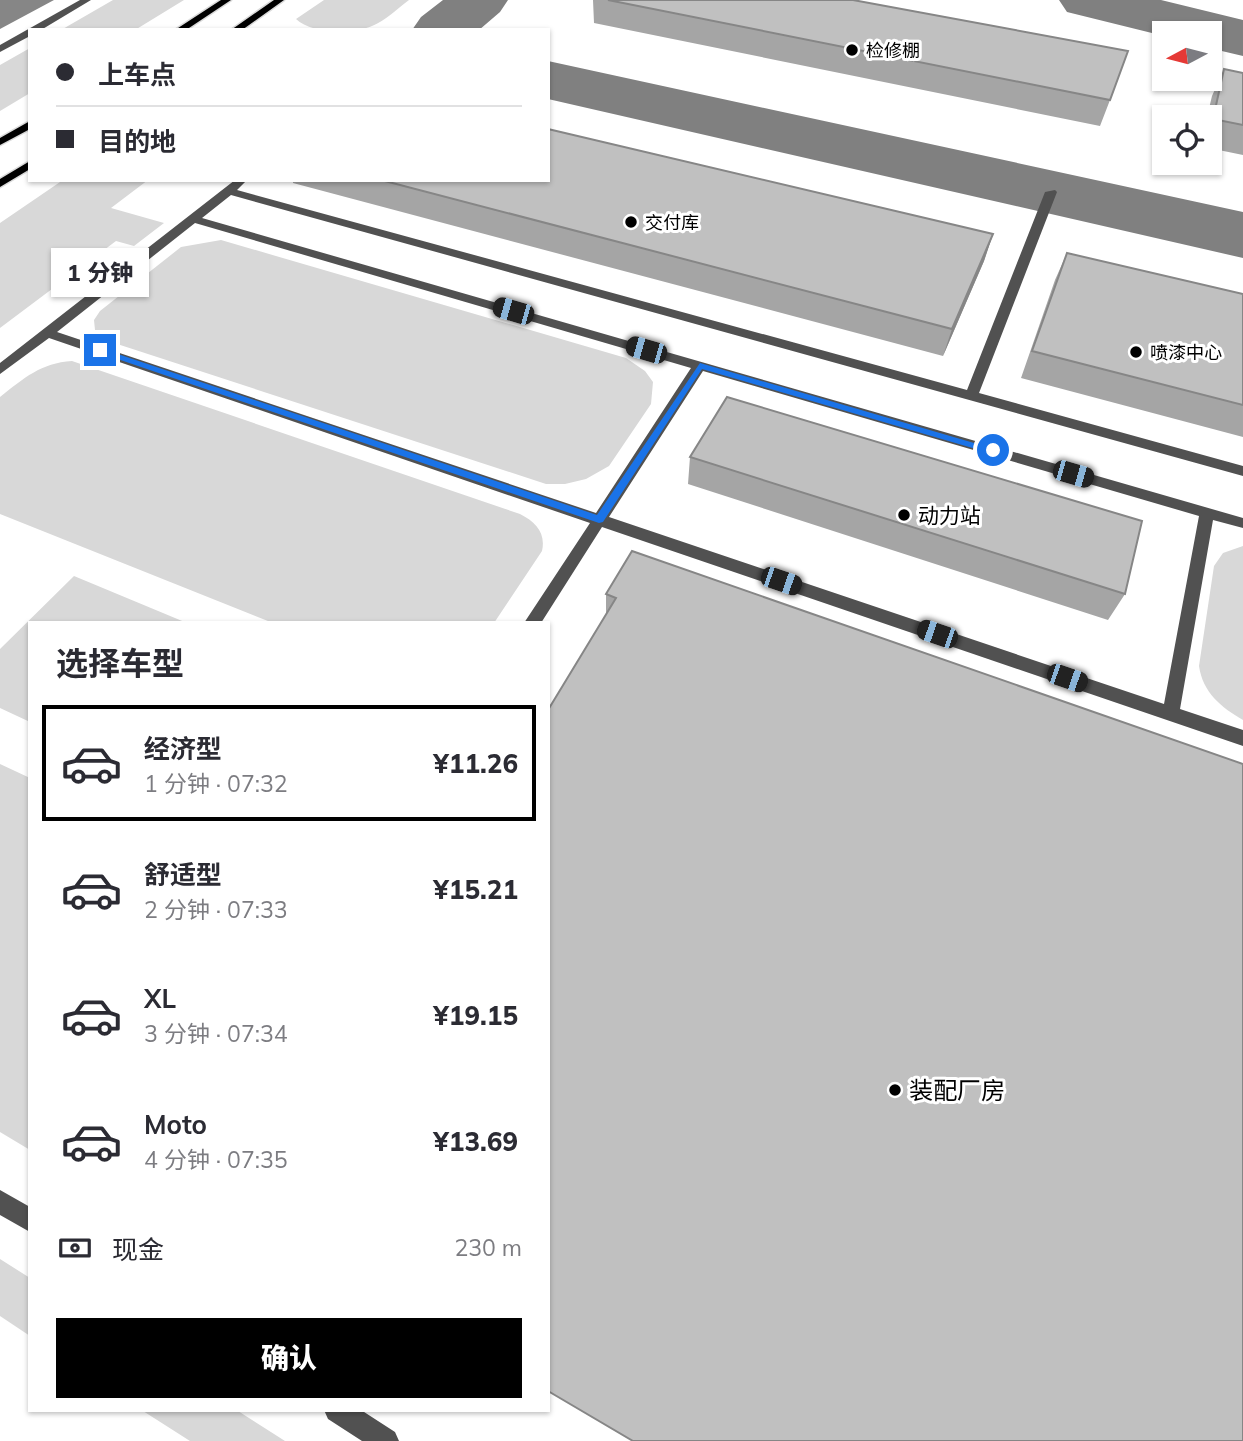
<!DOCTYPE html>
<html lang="zh">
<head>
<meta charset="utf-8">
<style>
	body { margin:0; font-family:Mulish,"Noto Sans SC",sans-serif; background:#f7f7f7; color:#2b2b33; height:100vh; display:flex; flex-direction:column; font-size:26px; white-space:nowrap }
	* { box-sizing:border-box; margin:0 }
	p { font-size:23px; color:#7c7c81 }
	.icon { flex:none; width:38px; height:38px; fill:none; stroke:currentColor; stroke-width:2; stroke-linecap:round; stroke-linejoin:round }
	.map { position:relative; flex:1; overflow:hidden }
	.side { position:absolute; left:28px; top:621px; width:522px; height:791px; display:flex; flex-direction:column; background:#fff; border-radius:0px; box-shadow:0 2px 5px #0004 }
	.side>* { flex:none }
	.guide { position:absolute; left:28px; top:28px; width:522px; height:154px; border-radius:0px; box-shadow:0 2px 5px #0004; display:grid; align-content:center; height:154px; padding:0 28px; background:#fff }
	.needle { width:46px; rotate:263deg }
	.controls { position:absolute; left:1152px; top:21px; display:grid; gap:14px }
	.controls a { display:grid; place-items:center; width:70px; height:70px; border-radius:0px; background:#fff; box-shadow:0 2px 5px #0004; font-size:35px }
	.end { position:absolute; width:32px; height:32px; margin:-16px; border:9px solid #1a73e8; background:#fff; box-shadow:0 0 0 4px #fff }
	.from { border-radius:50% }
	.bubble { position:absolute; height:49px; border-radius:0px; background:#fff; box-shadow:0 2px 5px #0004; font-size:23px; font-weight:800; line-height:49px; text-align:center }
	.car { position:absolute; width:21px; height:42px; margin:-21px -10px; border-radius:9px; box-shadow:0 0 5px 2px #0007; background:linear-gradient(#222 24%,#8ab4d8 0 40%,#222 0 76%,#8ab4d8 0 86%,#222 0) }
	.guide b { display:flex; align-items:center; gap:24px; height:66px; font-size:26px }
	.guide b+b { border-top:2px solid #e1e1e2 }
	.guide i { width:18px; height:18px; background:#2b2b33 }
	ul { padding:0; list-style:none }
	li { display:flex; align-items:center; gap:21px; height:116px; margin:0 14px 10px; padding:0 14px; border:4px solid transparent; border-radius:0px }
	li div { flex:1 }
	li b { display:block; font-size:26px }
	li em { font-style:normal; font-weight:800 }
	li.selected { border-color:#000 }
	li>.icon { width:63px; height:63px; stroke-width:1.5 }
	h2 { padding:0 28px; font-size:32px; line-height:84px }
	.pay { display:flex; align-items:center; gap:18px; height:77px; padding:0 28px; font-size:26px }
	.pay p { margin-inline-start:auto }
	.button { display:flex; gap:14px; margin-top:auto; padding:14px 28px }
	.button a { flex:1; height:80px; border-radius:0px; background:#000; color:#fff; font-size:28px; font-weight:800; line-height:80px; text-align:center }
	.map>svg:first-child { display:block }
</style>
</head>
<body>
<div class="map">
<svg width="1243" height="1441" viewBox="0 0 1243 1441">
	<rect width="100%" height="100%" fill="#fff"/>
	<path fill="#d8d8d8" d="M113 0H184L135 30H61Z
		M324 0H409C398 8 385 21 372 26 353 34 311 34 296 19Z
		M30 48V93L0 111V65Z
		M63 180H148L111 208 164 223 134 246 116 241 0 328V223Z
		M221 240 626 358 645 371 653 382 651 404 609 466 586 479 565 484H546L108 341 95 330 94 320 100 311 181 247Z
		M72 361 520 514C536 522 546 533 542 551L494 623H273L0 514V397C24 378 41 363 72 361Z
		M1243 546V720C1221 707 1203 693 1199 666L1214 566 1223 553Z
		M74 576 187 623H30V722L0 708V649Z
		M0 764 30 778V1150L0 1132Z
		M0 1259 30 1278V1336L0 1316Z
		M143 1411H238L285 1441H190Z"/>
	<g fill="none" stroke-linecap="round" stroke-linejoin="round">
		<path fill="#808080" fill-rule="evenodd" d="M443 0H508L500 12 479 30H412L421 17Z
			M1059 0H1161L1243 20V56L1209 48V33H1164V36L1067 12Z
			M548 61 1243 212V258L548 99Z"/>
		<defs>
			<path id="major" d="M221 0H231L186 30H175Z
				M274 0H284L242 30H231Z
				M30 121V129L0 145V138Z
				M30 161V169L0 187V179Z"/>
		</defs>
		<use href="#major" stroke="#dbdbdb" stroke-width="3"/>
		<path fill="#515151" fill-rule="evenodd" d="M80 0H91L41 30H30V36L0 52V45Z
			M235 180H247L237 190 967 390 1045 192 1055 190 1057 192 979 393 1243 466V476L231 195 202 218 1243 518V528L1213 520 1180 709 1243 730V746L602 527 541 623H524L590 523 49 338 0 374V363ZM195 223 691 368 596 513 57 332ZM703 371 1199 516 1164 704 609 517Z
			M0 1190 30 1207V1232L0 1215Z
			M324 1410H361L395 1432 399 1441H362L328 1419Z"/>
		<use href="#major" fill="#000" fill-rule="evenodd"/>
	</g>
	<path fill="#a5a5a5" d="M593 0H853L1110 100 1100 126 594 23Z
		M1224 69 1243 73V155L1209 148V117H1207L1212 96Z
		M293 180H548L993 234 984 261 943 356 293 183Z
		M1067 253 1243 294V437L1021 378 1055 280Z
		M690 457 1125 594 1108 620 688 484Z
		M606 594 1243 764 606 614Z"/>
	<path fill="#868686" d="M0 0H54L0 29Z
		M993 234 984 261 943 356 952 329Z"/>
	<path fill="#c0c0c0" stroke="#868686" stroke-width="2" d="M608 0H853L1128 51 1110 100Z
		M1224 69 1243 73V125L1213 119Z
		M548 129 993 234 952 329 381 180H548Z
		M1067 253 1243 294V405L1032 351Z
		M727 397 1142 521 1125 594 690 457Z
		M632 551 1243 764V1441H633L548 1391V710L616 598 606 594Z"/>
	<path fill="#1a73e8" d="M100 348 597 515 700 363 998 450 993 454 702 369 603 522 599 523 97 352Z"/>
	<g fill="#000" stroke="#fff" stroke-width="2.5">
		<circle cx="852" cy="50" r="7"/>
		<circle cx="631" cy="222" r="7"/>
		<circle cx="1136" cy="352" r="7"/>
		<circle cx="904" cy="515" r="7"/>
		<circle cx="895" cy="1090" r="7"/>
	</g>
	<g text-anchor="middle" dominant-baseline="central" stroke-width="6" stroke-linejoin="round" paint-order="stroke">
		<g font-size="18" fill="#000" stroke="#fff" text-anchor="start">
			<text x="866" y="50">检修棚</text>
			<text x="645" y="222">交付库</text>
			<text x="1150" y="352">喷漆中心</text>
		</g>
		<g font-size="21" fill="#000" stroke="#fff" text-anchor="start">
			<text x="918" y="515">动力站</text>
		</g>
		<g font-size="24" fill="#000" stroke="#fff" text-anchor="start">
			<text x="909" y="1090">装配厂房</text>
		</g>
	</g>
</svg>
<div class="controls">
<a><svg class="needle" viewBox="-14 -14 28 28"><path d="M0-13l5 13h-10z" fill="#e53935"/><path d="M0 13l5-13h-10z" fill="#7c7c81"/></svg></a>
<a><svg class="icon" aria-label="locate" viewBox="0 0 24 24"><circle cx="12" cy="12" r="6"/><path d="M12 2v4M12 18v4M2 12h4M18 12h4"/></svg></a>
</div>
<i class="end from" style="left:993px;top:450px"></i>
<i class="end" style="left:100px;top:350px"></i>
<div class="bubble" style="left:51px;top:248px;width:98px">1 分钟</div>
<i class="car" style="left:513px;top:311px;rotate:286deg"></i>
<i class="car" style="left:646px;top:350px;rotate:286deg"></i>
<i class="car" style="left:1073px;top:474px;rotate:106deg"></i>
<i class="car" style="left:781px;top:581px;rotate:109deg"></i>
<i class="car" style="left:937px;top:634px;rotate:289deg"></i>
<i class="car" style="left:1067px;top:678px;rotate:109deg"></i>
<div class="guide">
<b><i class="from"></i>上车点</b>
<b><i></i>目的地</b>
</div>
<section class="side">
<h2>选择车型</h2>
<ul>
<li class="selected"><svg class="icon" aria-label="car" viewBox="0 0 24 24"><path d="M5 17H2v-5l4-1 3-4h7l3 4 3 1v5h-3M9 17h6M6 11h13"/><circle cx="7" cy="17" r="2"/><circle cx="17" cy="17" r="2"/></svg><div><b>经济型</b><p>1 分钟 · 07:32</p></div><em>¥11.26</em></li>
<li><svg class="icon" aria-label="car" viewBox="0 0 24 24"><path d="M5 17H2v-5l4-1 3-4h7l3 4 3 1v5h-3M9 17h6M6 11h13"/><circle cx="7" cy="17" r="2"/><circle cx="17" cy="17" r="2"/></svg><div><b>舒适型</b><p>2 分钟 · 07:33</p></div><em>¥15.21</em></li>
<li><svg class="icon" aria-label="car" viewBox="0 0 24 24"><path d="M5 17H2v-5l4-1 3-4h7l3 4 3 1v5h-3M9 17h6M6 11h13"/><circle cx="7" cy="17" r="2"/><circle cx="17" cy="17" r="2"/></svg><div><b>XL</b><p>3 分钟 · 07:34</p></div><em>¥19.15</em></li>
<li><svg class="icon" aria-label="car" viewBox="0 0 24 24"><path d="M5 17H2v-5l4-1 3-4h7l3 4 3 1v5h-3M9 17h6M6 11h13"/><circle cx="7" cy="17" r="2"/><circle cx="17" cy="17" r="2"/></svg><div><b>Moto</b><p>4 分钟 · 07:35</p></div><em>¥13.69</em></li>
</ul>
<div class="pay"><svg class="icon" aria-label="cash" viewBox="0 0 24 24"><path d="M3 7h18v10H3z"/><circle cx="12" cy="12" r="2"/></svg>现金<p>230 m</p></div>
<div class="button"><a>确认</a></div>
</section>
</div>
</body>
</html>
